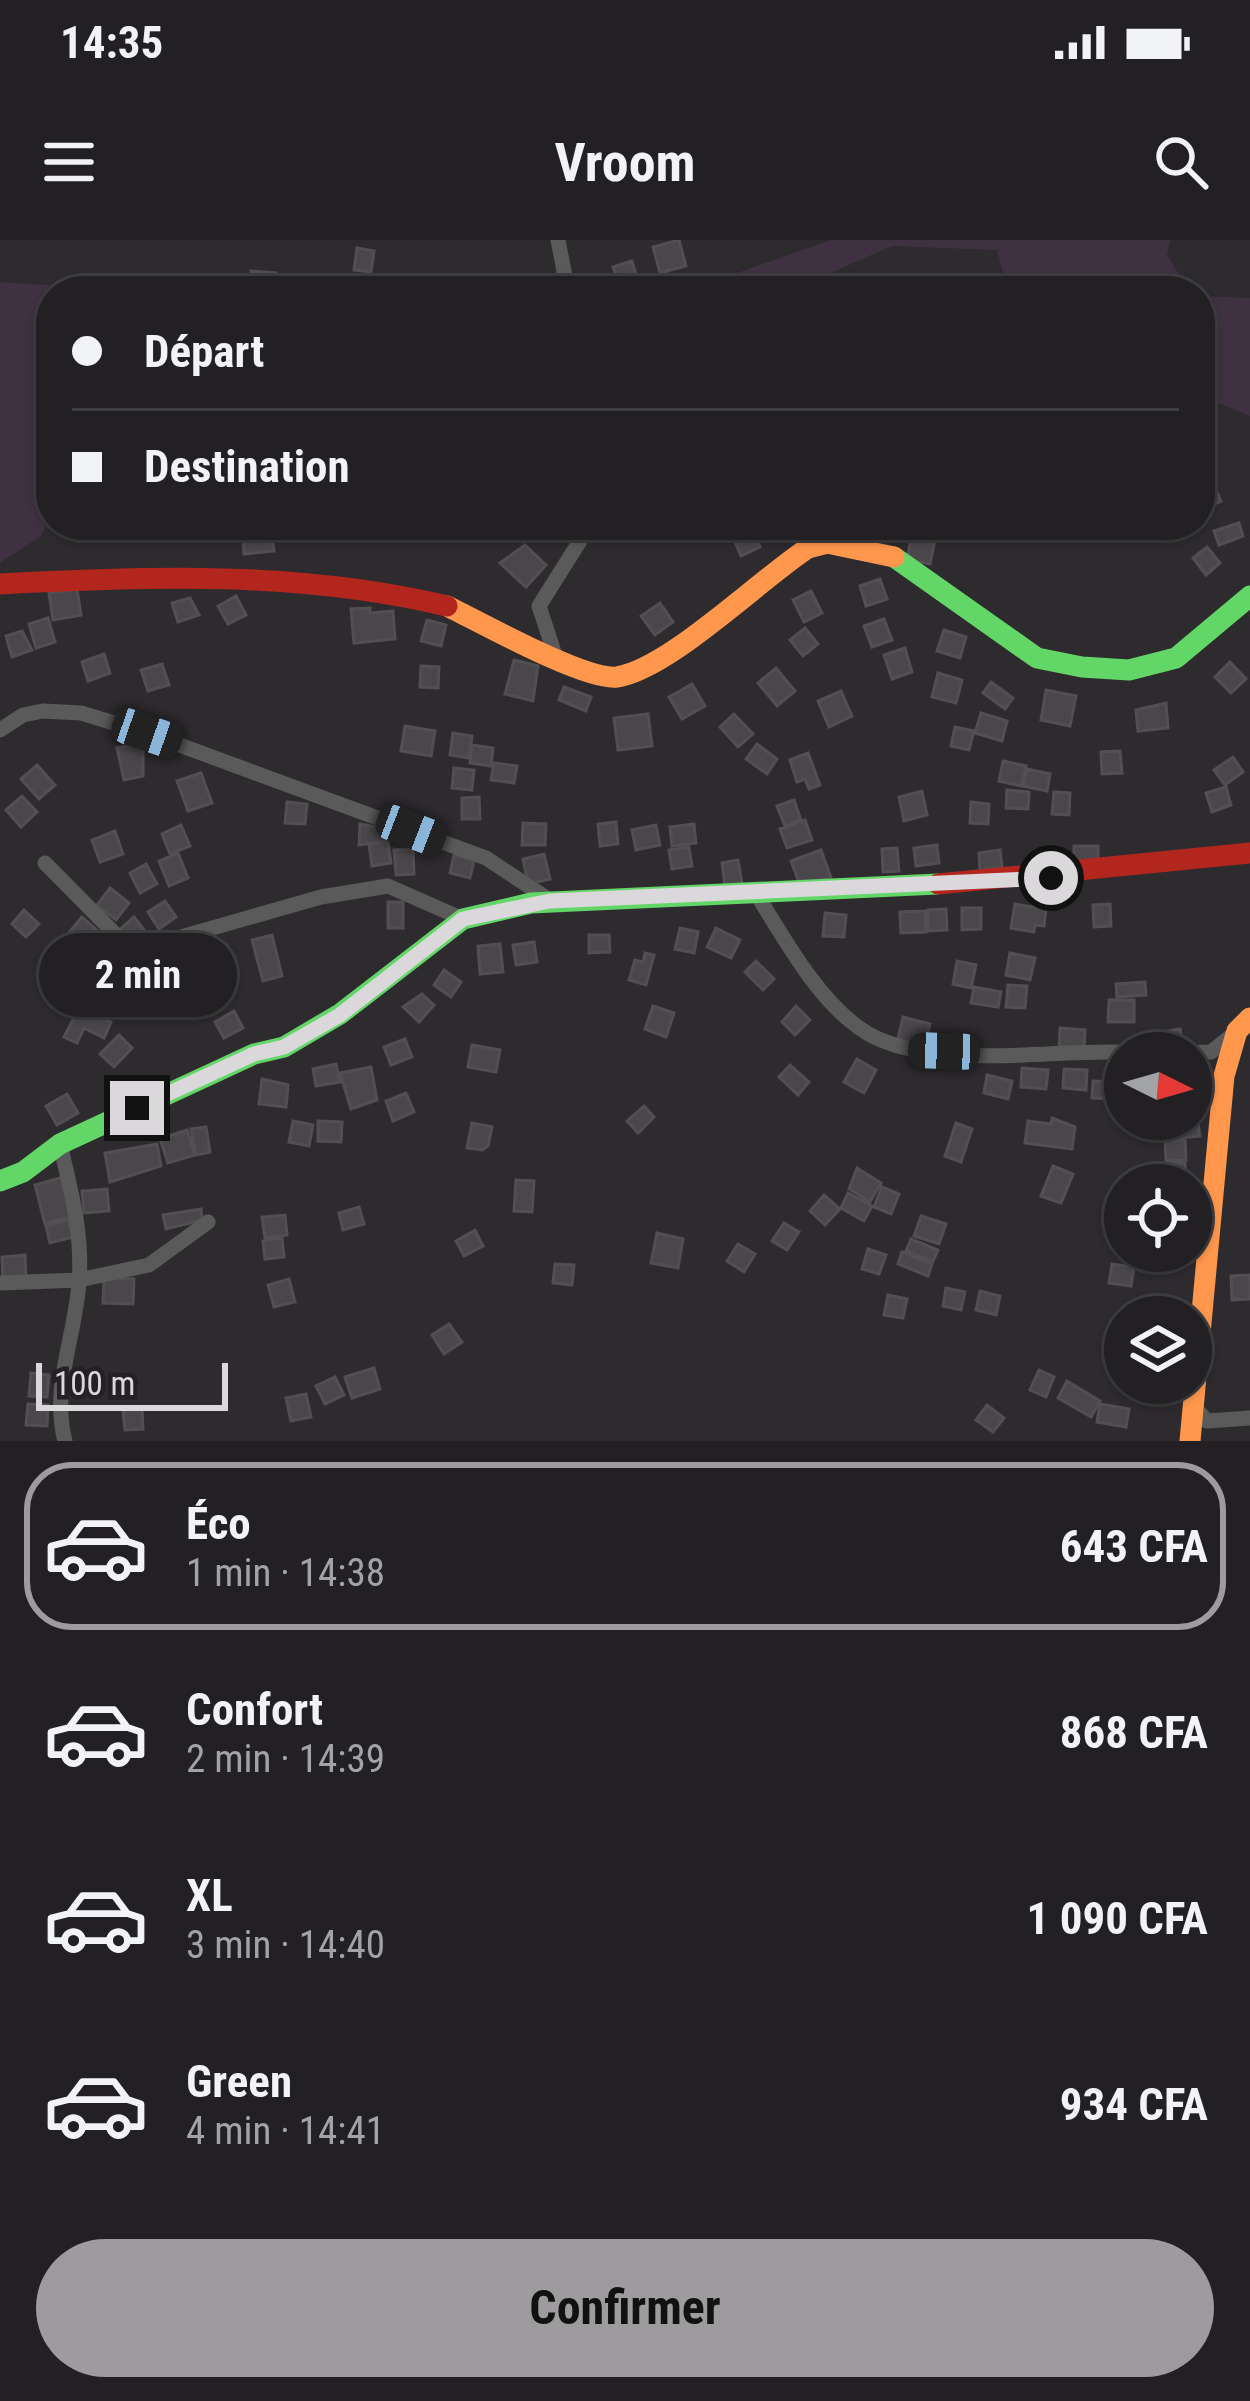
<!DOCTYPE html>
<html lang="fr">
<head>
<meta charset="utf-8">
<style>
	body { margin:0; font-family:"Roboto Condensed",sans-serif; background:#2e2d2f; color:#f1f3f6; height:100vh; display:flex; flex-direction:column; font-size:45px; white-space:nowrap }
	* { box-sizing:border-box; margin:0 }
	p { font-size:39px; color:#a2a3a5 }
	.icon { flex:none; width:66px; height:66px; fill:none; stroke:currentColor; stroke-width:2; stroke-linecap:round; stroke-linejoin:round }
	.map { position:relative; height:1201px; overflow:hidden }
	.side { display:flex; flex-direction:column; background:#222022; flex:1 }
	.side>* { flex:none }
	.guide { position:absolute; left:36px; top:36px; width:1179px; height:264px; border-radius:48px; box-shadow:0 3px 9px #0004,0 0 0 3px #3f3e40; display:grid; align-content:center; height:264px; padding:0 36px; background:#222022 }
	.needle { width:78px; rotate:95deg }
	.tools { position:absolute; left:1104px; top:792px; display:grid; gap:24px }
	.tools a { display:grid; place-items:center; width:108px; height:108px; border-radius:50%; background:#222022; box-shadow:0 3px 9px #0004,0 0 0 3px #3f3e40; font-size:60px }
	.scale { position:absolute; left:36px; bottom:30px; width:192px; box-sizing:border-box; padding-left:12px; border:6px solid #dbd8dc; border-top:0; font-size:33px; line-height:42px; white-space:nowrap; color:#dbd8dc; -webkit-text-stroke:9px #252025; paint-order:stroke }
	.end { position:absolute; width:54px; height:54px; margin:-27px; border:15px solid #dbd8dc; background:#111; box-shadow:0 0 0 6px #111 }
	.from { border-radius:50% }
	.bubble { position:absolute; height:84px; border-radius:42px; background:#222022; box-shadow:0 3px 9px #0004,0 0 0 3px #3f3e40; font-size:39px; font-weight:700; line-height:84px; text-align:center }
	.car { position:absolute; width:36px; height:72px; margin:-36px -18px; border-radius:15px; box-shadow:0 0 9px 3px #0007; background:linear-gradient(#222 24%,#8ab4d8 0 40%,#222 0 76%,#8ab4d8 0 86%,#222 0) }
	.guide b { display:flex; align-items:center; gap:42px; height:114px; font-size:45px }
	.guide b+b { border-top:3px solid #3f3e40 }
	.guide i { width:30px; height:30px; background:#f1f3f6 }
	ul { padding:21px 0 0; list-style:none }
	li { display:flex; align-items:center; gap:36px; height:168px; margin:0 24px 18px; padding:0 12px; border:6px solid transparent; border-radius:48px }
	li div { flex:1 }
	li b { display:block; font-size:45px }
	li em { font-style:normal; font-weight:700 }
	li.on { border-color:#9e9b9f }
	li>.icon { width:108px; height:108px; stroke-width:1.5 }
	.primary-button { display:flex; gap:24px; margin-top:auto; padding:24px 36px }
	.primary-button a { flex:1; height:138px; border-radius:72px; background:#9e9b9f; color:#111; font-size:48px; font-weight:700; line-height:138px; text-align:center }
	.status { display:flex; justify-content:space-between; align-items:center; height:84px; padding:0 60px; background:#222022; direction:ltr }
	.status svg { height:33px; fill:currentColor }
	header { display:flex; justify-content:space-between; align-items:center; height:156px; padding:0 36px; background:#222022; font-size:54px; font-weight:700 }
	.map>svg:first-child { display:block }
</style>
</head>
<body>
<div class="status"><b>14:35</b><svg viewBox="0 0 49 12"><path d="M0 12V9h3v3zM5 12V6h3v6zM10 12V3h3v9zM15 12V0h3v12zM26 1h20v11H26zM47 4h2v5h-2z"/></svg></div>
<header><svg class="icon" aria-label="menu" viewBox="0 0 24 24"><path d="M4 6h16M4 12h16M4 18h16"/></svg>Vroom<svg class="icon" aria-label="search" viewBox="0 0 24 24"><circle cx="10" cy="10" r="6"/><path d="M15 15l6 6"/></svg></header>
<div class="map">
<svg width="1250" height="1201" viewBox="0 0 1250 1201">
	<rect width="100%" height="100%" fill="#2e2b2e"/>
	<path fill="#3f3042" d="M831 0H1170L1167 15 1190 51H1008L997 10 892 6 789 51H686Z
		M0 42 62 46V51H51V274L41 296 0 323Z
		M1200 56 1250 58V176L1200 155Z"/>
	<path fill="#4a474a" stroke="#524f52" stroke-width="3" d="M679 0 686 26 660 33 653 7Z
		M357 8 374 11 371 32 354 30Z
		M632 21 639 45 620 50 613 27Z
		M251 31 276 33 275 51H249Z
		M1212 242 1221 261 1204 269 1200 247Z
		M1239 283 1243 296 1219 305 1214 291Z
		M740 285H751L760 307 741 316 730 290Z
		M271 286 274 311 244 314 242 288Z
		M912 295 935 300 930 324 907 319Z
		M525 305 546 325 526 347 500 323Z
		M1207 307 1220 323 1206 335 1193 318Z
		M880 339 887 359 866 366 860 346Z
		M77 349 81 375 53 380 49 353Z
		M811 351 822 373 804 382 793 360Z
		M236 356 246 375 228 384 218 366Z
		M190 358 199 375 178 382 172 363Z
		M660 363 673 382 655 395 641 376Z
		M370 368V373L393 371 395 399 354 403 351 369Z
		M48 378 55 402 36 408 29 384Z
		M884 379 892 400 872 407 864 386Z
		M427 380 446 385 441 406 421 401Z
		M805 388 818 404 803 416 790 400Z
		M944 390 966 397 960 418 937 411Z
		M22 391 32 410 12 417 6 396Z
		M905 408 912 432 892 439 884 415Z
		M104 414 110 433 88 441 82 422Z
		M514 420 538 426 533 461 505 454Z
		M1230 422 1246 439 1231 453 1215 437Z
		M162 424 169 445 148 451 141 430Z
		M421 426 439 427 438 448 420 447Z
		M776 428 795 451 777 466 758 443Z
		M938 433 962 440 956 463 932 457Z
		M991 442 1013 458 1005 469 983 453Z
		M692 444 705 466 682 479 669 457Z
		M564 447 591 457 586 471 559 460Z
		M1046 450 1076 456 1070 486 1041 480Z
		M841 451 852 476 829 487 818 461Z
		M1166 463 1168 488 1138 491 1136 470Z
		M981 473 1007 481 1002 501 975 493Z
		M648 474 652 506 618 510 614 478Z
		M734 474 753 494 738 507 720 487Z
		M405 486 435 491 431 516 401 511Z
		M955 487 974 491 969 510 951 506Z
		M453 493 472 496 469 518 450 515Z
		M143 502V536L124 540 117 508Z
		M757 504 777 519 767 534 746 519Z
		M472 505 493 508 491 526 470 523Z
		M1120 511 1122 533 1102 534 1101 512Z
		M808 513 820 545 809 549 805 539 797 542 790 520Z
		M1233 517 1243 532 1225 545 1214 530Z
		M1003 521 1026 526 1021 546 999 541Z
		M494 523 517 526 514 543 491 540Z
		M37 525 55 545 39 559 21 539Z
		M454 528 474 530 472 550 452 548Z
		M1027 529 1050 534 1047 551 1023 546Z
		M201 533 212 563 188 571 177 541Z
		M1226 547 1231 565 1212 572 1206 553Z
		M1007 550 1029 552 1028 569 1006 568Z
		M922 551 927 575 904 581 899 557Z
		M1054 552 1070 553 1069 575 1052 574Z
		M22 556 37 572 21 587 6 570Z
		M479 557 480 579H462V558Z
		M794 560 801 580 785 586 777 566Z
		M287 562 307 564 305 584 285 583Z
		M971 562 989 564 988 584 970 583Z
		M805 580 812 600 787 608 780 589Z
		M616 582 618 604 600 606 598 584Z
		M523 583 546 584 545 605H522Z
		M360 584 387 589 386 601 359 605Z
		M694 584 696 603 672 606 670 587Z
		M181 585 190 606 170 614 162 594Z
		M656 585 660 605 636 610 632 590Z
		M115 591 123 614 100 622 92 600Z
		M388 602 391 623 372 626 369 604Z
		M937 605 939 623 916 626 914 608Z
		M1074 606H1098V626H1074Z
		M689 607 692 626 672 629 669 610Z
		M897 608 899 631 883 632 882 609Z
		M413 609 414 634 396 635 394 610Z
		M821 610 831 638 800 645 791 621Z
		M1000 610 1002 627 980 630 979 613Z
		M178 613 188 638 169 646 159 621Z
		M544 614 550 639 528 644 523 619Z
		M454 615 474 620 470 638 450 633Z
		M738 620 742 644 725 647 722 623Z
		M146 624 157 644 140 653 130 633Z
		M110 648 129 663 116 680 97 665Z
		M165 661 176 677 159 689 148 672Z
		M388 662H403V688H388Z
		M1015 664 1046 669 1044 686 1035 685 1034 692 1011 688Z
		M1110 664 1111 686 1094 687 1093 665Z
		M962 668H981V689L962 690Z
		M946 669 947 690 928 691V670Z
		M24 670 39 684 26 697 12 684Z
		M925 671 926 692 901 693 900 672Z
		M825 673 846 675 844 697 823 696Z
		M82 677 100 693 85 710 81 706 75 713 62 701Z
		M134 677 149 696 131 711 116 693Z
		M680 688 698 692 694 713 675 709Z
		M716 688 740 700 731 718 707 707Z
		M272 695 282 736 263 741 252 700Z
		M589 695H609L610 712 589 713Z
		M534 702 537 722 516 725 513 705Z
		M500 704 503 732 480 734 478 706Z
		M227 705 236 724 217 733 209 713Z
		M645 713 654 715 646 745 629 740 635 720 643 722Z
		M1010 713 1035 718 1030 740 1006 735Z
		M72 715 85 724 71 744 58 736Z
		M174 721 198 746 182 762 157 737Z
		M756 721 774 739 763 750 745 732Z
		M957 721 976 725 971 748 953 744Z
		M120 730 134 752 108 768 94 746Z
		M444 730 461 742 451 757 434 745Z
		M47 737 80 753 74 764 42 746Z
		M1145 742 1146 755 1117 757 1116 744Z
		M1008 745 1027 746 1025 768 1006 767Z
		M974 747 1001 752 998 767 971 763Z
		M422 754 434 765 419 782 403 767Z
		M1109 760H1134V782H1108Z
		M653 766 674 773 666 797 645 789Z
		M796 766 810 780 795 795 782 782Z
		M78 770 111 782 104 798 84 788 77 803 64 797Z
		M234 771 243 788 224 798 215 782Z
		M903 777 930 784 922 814 896 807Z
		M1060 788 1085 790 1084 810 1059 809Z
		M1180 789 1183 806 1158 809 1156 793Z
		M119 795 132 808 114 827 100 814Z
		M405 799 412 817 391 825 384 807Z
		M472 805 500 810 496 832 468 827Z
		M857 819 876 830 864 853 844 842Z
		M336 824 340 842 316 846 313 829Z
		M790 825 809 842 798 855 779 837Z
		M371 827 377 860 351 869 340 833Z
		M1022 828 1048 830 1046 849 1021 847Z
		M1064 829 1087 830 1086 850 1063 848Z
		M987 835 1012 841 1008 859 984 853Z
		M262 839 288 845 286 867 259 864Z
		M1093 841 1115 842V859L1092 858Z
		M406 853 414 872 393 881 386 861Z
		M67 854 78 873 57 885 46 866Z
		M644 866 654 877 638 893 627 881Z
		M1052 878 1075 887 1072 909 1025 903 1028 881 1051 884Z
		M293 881 313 885 309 906 289 902Z
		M318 881 342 882 341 902 318 901Z
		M472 883 492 887 488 906 482 910 467 908Z
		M956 883 972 889 961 922 945 916Z
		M1198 883 1200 896 1168 899 1166 886Z
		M206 887 210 912 196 915 191 889Z
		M187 890 195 915 168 923 160 899Z
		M1185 900 1186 920 1166 921 1165 901Z
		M157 904 161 926 110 942 105 913Z
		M1185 923 1186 945H1167L1166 924Z
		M1053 926 1073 934 1061 963 1041 956Z
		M857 928 881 943 870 962 849 949Z
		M63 937 73 976 45 984 35 945Z
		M516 940 534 941 532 972 514 971Z
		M882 947 899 954 891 974 874 967Z
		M107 949 109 971 84 973 82 951Z
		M848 953 872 966 864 981 841 968Z
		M824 955 840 969 825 985 810 971Z
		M359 967 364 984 343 990 339 973Z
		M201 969 202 980 166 989 163 975Z
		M285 975 287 995 265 998 262 977Z
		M921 976 946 984 939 1004 914 996Z
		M68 980 73 997 50 1003 46 986Z
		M784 983 799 992 787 1010 772 1001Z
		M475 990 483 1006 464 1016 456 1001Z
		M657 993 683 999 678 1028 651 1023Z
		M282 998 284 1017 265 1019 263 1001Z
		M911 999 938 1010 933 1021 906 1011Z
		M738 1004 755 1014 744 1032 727 1021Z
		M868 1009 886 1015 879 1034 862 1029Z
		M902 1012 932 1024 928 1036 898 1024Z
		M25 1015 26 1038 3 1040 2 1017Z
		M555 1024 574 1025 572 1045 553 1043Z
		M1112 1024 1134 1027 1131 1046 1109 1043Z
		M1250 1035V1059L1232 1060 1231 1036Z
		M104 1038 134 1039 133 1064 103 1063Z
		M289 1039 295 1062 274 1067 268 1045Z
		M946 1048 965 1052 961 1070 943 1066Z
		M980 1051 1000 1056 996 1075 976 1070Z
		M888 1055 907 1059 903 1078 884 1075Z
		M449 1084 462 1102 444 1114 432 1095Z
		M374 1128 380 1149 352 1158 345 1137Z
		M1039 1130 1054 1137 1046 1157 1030 1150Z
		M31 1133 49 1135 47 1157 29 1156Z
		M335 1137 344 1155 325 1164 316 1146Z
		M1067 1141 1100 1161 1091 1177 1058 1158Z
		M306 1154 311 1177 291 1181 286 1158Z
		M28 1164 48 1165 47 1186 26 1185Z
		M1100 1164 1129 1169 1126 1187 1097 1182Z
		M987 1165 1004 1178 993 1192 976 1180Z
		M142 1168 143 1189 125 1190 123 1170Z"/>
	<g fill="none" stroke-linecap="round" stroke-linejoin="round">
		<path stroke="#5b5a5b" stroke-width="15" d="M541 51 565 36 558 0
			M555 415 539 366 590 285
			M0 490 23 475 43 471 81 473 147 493 486 618 551 661
			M45 623 132 711 321 657 388 646 463 679
			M757 655C784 698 816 757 858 787 923 836 1059 806 1139 813
			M1176 813 1211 812 1237 791
			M60 904C71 951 83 995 79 1043 75 1097 51 1148 65 1201
			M0 1043 79 1040 149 1025 208 982
			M1192 1165 1207 1181 1250 1178"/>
		<path stroke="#63d668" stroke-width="21" d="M894 317 1037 418 1082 427 1129 430 1176 418 1250 356
			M0 941 23 932 60 904 254 814 284 807 340 774 463 679 531 663 938 644"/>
		<path stroke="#ff974d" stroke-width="21" d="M447 366C480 382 585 441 617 437 669 429 759 340 808 308L827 303 894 317
			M1190 1201 1224 836 1237 791 1250 778"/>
		<path stroke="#b3261e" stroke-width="21" d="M0 344C150 336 300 331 447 366
			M938 644 1250 613"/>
	</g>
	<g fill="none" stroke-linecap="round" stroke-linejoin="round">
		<path stroke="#dbd8dc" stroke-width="15" d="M137 868 254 814 284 807 340 775 463 679 550 661 1051 638"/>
	</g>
</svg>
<div class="tools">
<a><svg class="needle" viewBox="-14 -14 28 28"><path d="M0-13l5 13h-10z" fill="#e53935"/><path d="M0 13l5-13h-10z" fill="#a2a3a5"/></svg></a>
<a><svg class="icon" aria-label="locate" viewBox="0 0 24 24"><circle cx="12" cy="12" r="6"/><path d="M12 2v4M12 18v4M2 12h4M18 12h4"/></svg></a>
<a><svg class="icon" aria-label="layers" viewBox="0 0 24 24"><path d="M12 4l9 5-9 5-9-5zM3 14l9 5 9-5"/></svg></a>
</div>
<div class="scale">100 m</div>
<i class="end from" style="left:1051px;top:638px"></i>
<i class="end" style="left:137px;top:868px"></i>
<div class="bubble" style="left:39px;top:693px;width:198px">2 min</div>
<i class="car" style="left:147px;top:493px;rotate:109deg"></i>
<i class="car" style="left:411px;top:590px;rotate:111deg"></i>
<i class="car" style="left:944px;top:811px;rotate:272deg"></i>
<div class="guide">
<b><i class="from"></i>Départ</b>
<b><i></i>Destination</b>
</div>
</div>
<section class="side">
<ul>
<li class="on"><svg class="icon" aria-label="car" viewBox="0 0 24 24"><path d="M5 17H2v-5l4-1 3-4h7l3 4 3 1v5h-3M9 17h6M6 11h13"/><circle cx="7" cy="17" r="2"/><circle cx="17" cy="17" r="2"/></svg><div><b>Éco</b><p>1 min · 14:38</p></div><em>643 CFA</em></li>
<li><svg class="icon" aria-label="car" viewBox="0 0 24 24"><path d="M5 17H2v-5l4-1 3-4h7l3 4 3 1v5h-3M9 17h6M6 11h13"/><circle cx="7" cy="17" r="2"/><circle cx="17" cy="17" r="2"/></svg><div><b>Confort</b><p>2 min · 14:39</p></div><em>868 CFA</em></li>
<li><svg class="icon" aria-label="car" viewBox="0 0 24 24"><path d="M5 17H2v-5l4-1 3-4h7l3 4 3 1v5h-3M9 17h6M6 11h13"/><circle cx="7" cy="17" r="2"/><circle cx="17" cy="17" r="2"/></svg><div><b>XL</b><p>3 min · 14:40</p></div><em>1 090 CFA</em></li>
<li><svg class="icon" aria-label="car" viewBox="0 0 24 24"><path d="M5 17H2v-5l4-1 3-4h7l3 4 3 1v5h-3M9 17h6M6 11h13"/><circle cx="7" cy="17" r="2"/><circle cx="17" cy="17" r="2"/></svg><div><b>Green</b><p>4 min · 14:41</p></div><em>934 CFA</em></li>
</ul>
<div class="primary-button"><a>Confirmer</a></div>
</section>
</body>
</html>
